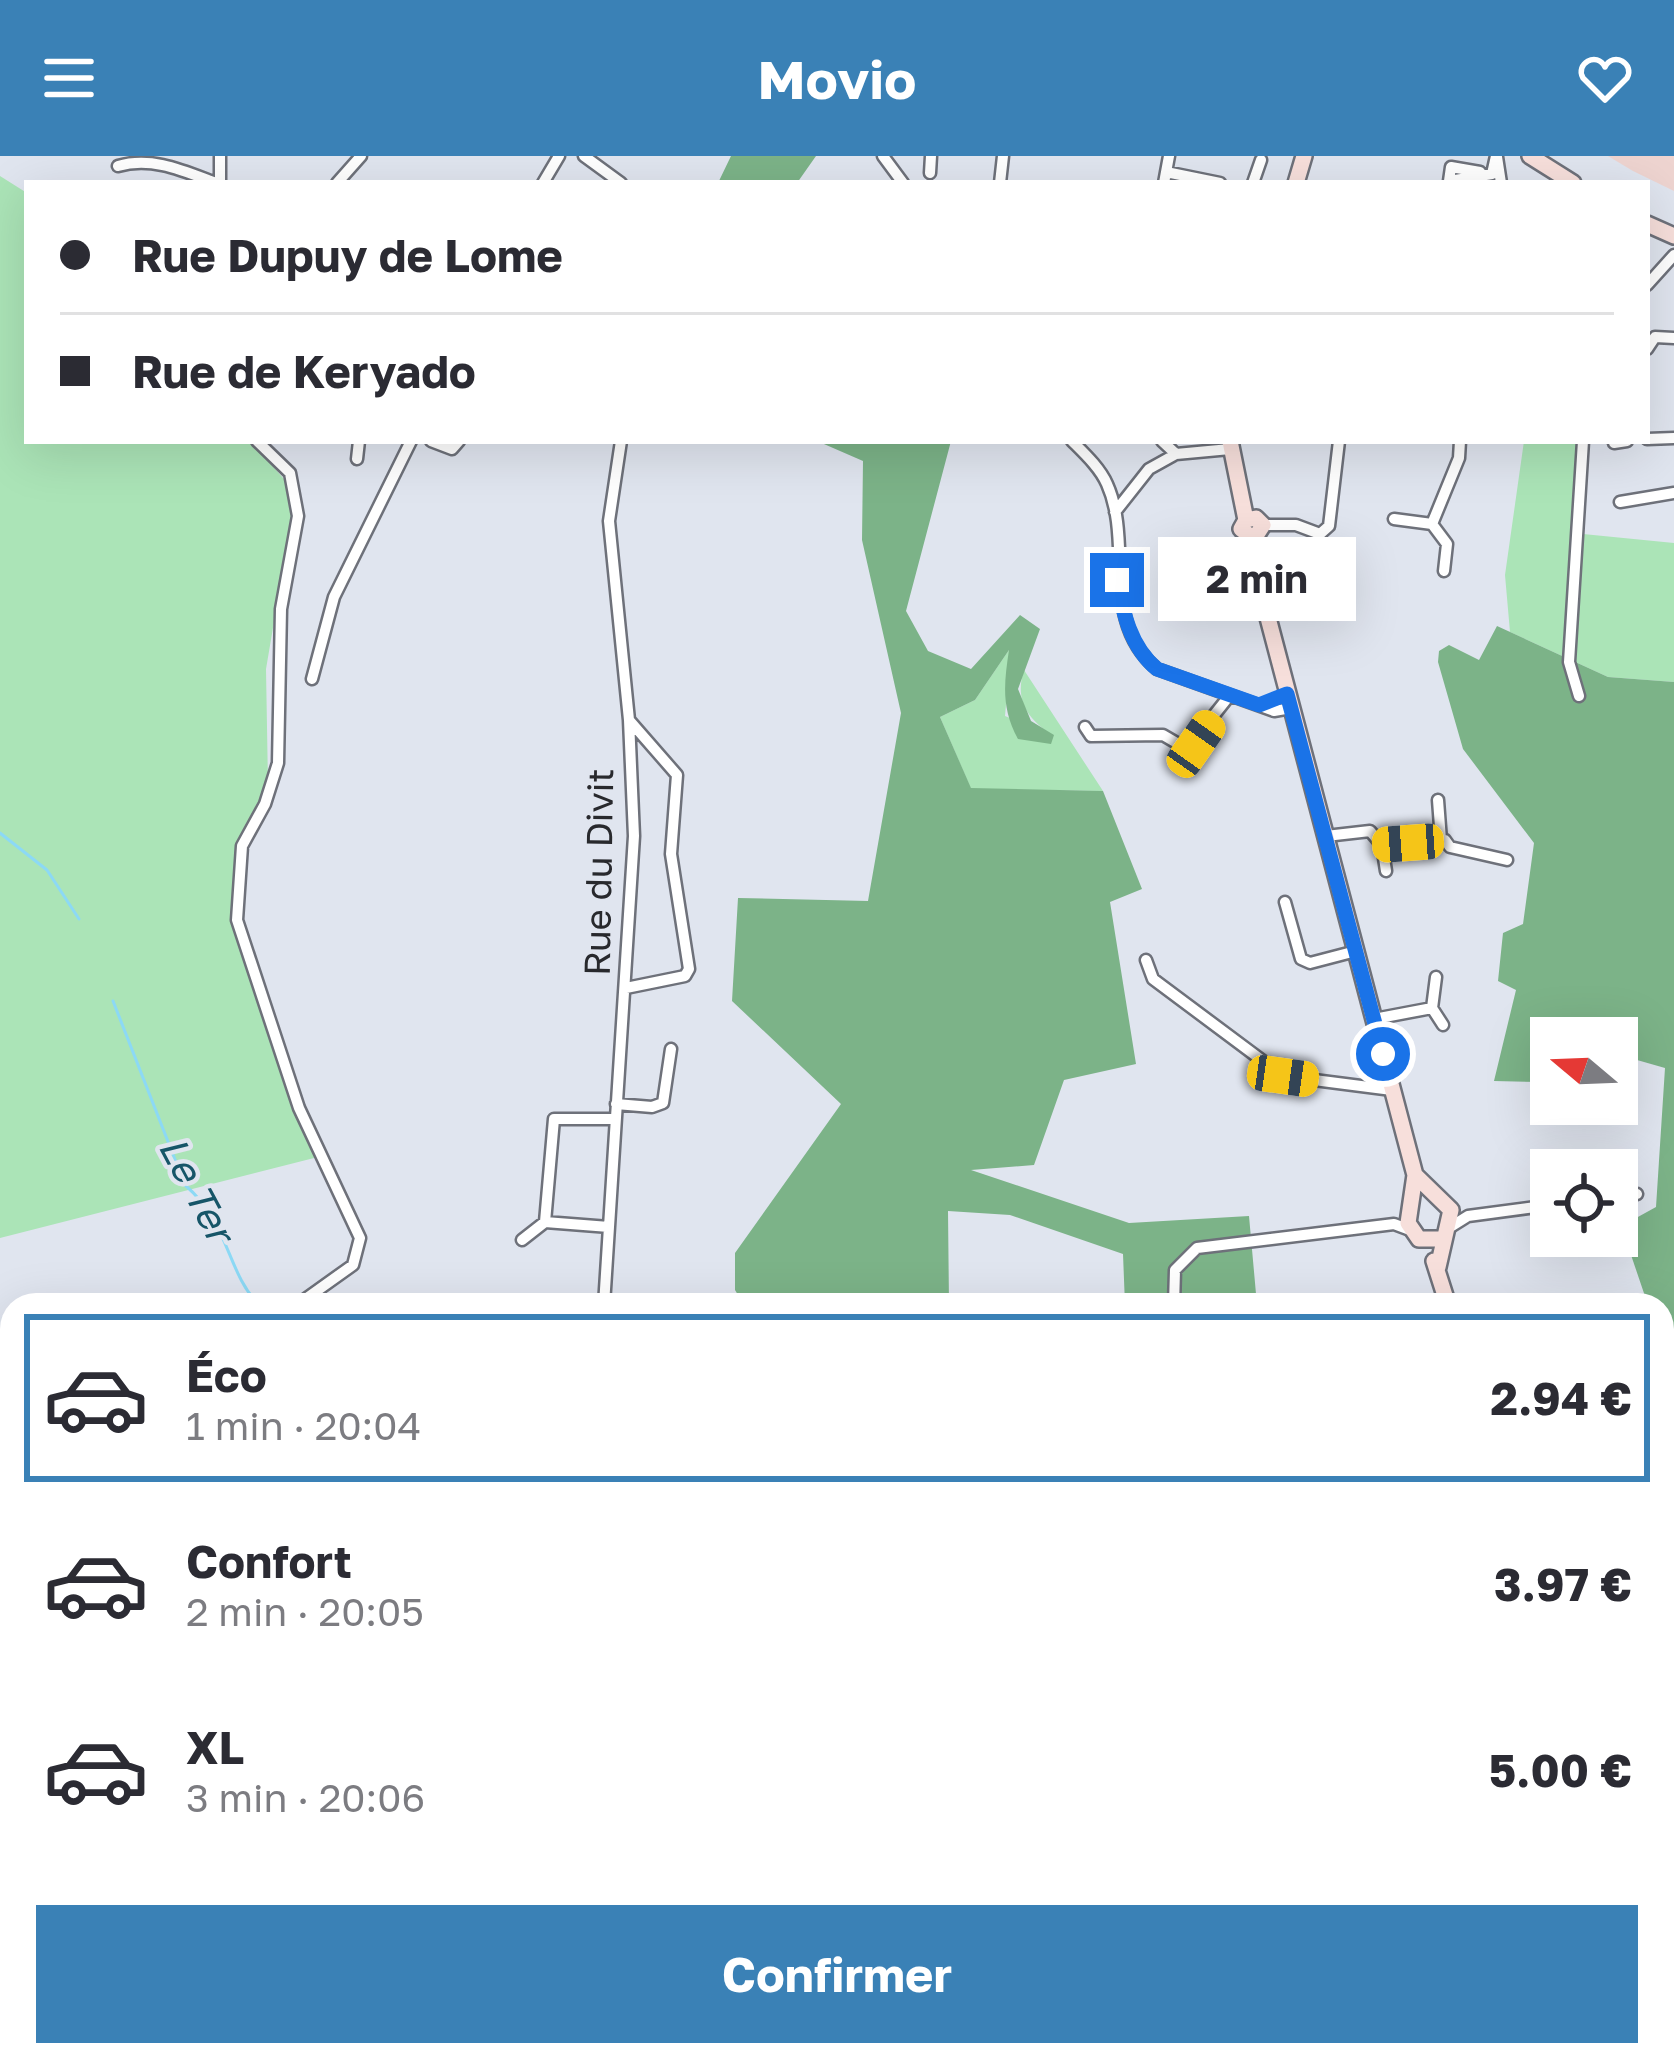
<!DOCTYPE html>
<html lang="fr">
<head>
<meta charset="utf-8">
<style>
	body { margin:0; font-family:"Golos Text",sans-serif; background:#f7f7f7; color:#2b2b33; height:100vh; display:flex; flex-direction:column; font-size:45px; white-space:nowrap }
	* { box-sizing:border-box; margin:0 }
	p { font-size:39px; color:#7c7c81 }
	.icon { flex:none; width:66px; height:66px; fill:none; stroke:currentColor; stroke-width:2; stroke-linecap:round; stroke-linejoin:round }
	.map { position:relative; flex:1; overflow:hidden }
	.sheet { position:absolute; left:0px; top:1137px; width:1674px; height:774px; display:flex; flex-direction:column; background:#fff; border-radius:36px 36px 0 0; box-shadow:0 12px 48px #0002 }
	.sheet>* { flex:none }
	.banner { position:absolute; left:24px; top:24px; width:1626px; height:264px; border-radius:0px; box-shadow:0 12px 48px #0002; display:grid; align-content:center; height:264px; padding:0 36px; background:#fff }
	.needle { width:78px; rotate:289deg }
	.fabs { position:absolute; left:1530px; top:861px; display:grid; gap:24px }
	.fabs a { display:grid; place-items:center; width:108px; height:108px; border-radius:0px; background:#fff; box-shadow:0 12px 48px #0002; font-size:60px }
	.end { position:absolute; width:54px; height:54px; margin:-27px; border:15px solid #1a73e8; background:#fff; box-shadow:0 0 0 6px #fff }
	.from { border-radius:50% }
	.bubble { position:absolute; height:84px; border-radius:0px; background:#fff; box-shadow:0 12px 48px #0002; font-size:39px; font-weight:700; line-height:84px; text-align:center }
	.car { position:absolute; width:36px; height:72px; margin:-36px -18px; border-radius:15px; box-shadow:0 0 9px 3px #0007; background:linear-gradient(#f5c518 24%,#345 0 40%,#f5c518 0 76%,#345 0 86%,#f5c518 0) }
	.banner b { display:flex; align-items:center; gap:42px; height:114px; font-size:45px }
	.banner b+b { border-top:3px solid #e1e1e2 }
	.banner i { width:30px; height:30px; background:#2b2b33 }
	ul { padding:21px 0 0; list-style:none }
	li { display:flex; align-items:center; gap:36px; height:168px; margin:0 24px 18px; padding:0 12px; border:6px solid transparent; border-radius:0px }
	li div { flex:1 }
	li b { display:block; font-size:45px }
	li em { font-style:normal; font-weight:700 }
	li.on { border-color:#3a81b6 }
	li>.icon { width:108px; height:108px; stroke-width:1.5 }
	.action { display:flex; gap:24px; margin-top:auto; padding:24px 36px }
	.action a { flex:1; height:138px; border-radius:0px; background:#3a81b6; color:#fff; font-size:48px; font-weight:700; line-height:138px; text-align:center }
	header { display:flex; justify-content:space-between; align-items:center; height:156px; padding:0 36px; background:#3a81b6; color:#fff; font-size:54px; font-weight:700 }
	.map>svg:first-child { display:block }
</style>
</head>
<body>
<header><svg class="icon" aria-label="menu" viewBox="0 0 24 24"><path d="M4 6h16M4 12h16M4 18h16"/></svg>Movio<svg class="icon" aria-label="heart" viewBox="0 0 24 24"><path d="M12 20l-8-8c-3-5 5-10 8-4 3-6 11-1 8 4z"/></svg></header>
<div class="map">
<svg width="1674" height="1911" viewBox="0 0 1674 1911">
	<rect width="100%" height="100%" fill="#e0e5ef"/>
	<path fill="#eed4d0" d="M1608 0H1674V35L1633 15Z"/>
	<path fill="#abe4b7" d="M0 20 27 37V285H251L290 330 293 354 266 513 268 628 236 694 232 763 296 954 318 1001 0 1082Z
		M1524 285H1576L1573 377 1674 387V526L1608 521 1510 476 1505 419Z
		M1011 491 1005 560 1054 580C1028 564 1014 545 1024 514L1103 635 971 633 940 561 975 544Z"/>
	<path fill="#7cb388" d="M731 0H816L797 27H718Z
		M817 285H951L906 455 928 495 971 513 1020 459 1040 473 1018 533 1031 565 1054 579 1051 588 1018 583C1001 552 1004 527 1009 494L975 544 940 561 971 632 1103 635 1142 733 1110 746 1136 908 1064 924 1034 1009 971 1014 1129 1067 1249 1060 1257 1149H1125L1123 1098 1010 1059 948 1055 949 1149H744L735 1134V1097L841 948 732 845 738 742 868 745 901 557 862 384 863 305Z
		M1497 470 1608 521 1674 526V1174H1662V1149H1648L1630 1096 1627 1067 1656 1051 1665 912 1630 902 1625 871 1549 870 1541 926 1494 925 1516 834 1498 825 1503 777 1523 768 1534 687 1463 593 1438 506 1439 495 1449 489 1479 504Z
		M1674 1784V1885L1668 1886 1657 1911H1391L1393 1899H1662V1792Z
		M597 1899H801L804 1911H598Z
		M980 1899H1132L1129 1911H997Z"/>
	<path fill="#8cd9f5" d="M1674 1571V1784L1662 1792V1573Z"/>
	<g fill="none" stroke-linecap="round" stroke-linejoin="round">
		<path stroke="#8cd9f5" stroke-width="3" d="M0 677 47 714 79 763
			M113 845 185 1029C230 1068 226 1115 259 1149
			M685 1899 694 1911
			M1240 1911 1249 1899"/>
		<defs>
			<path id="street" d="M584 0 621 27
				M883 0 903 27
				M1497 1 1501 27
				M118 10C152 0 184 15 216 27
				M1166 16 1220 27
				M1480 16 1451 11 1449 25 1492 18 1496 0
				M930 17 931 0
				M220 27V0
				M337 27 361 0
				M543 27 559 0
				M1000 27 1003 0
				M1164 27 1169 0
				M1253 27 1261 4
				M1647 129 1674 99
				M1647 193 1655 181 1674 182
				M1647 283 1674 282
				M257 285 290 317 298 360 281 453 278 607 265 648 242 690 237 764 299 952 360 1082 353 1109 297 1149
				M431 285 452 293 459 285
				M1072 285C1085 298 1100 312 1107 328 1134 388 1099 465 1157 513L1274 555 1291 552
				M1162 285 1176 298 1230 293
				M1614 287 1627 285
				M357 303 359 285
				M1620 346 1674 337
				M1115 356 1149 313 1176 298
				M1394 363 1432 368
				M1263 369H1296L1320 378 1329 370 1339 285
				M1444 415 1447 388 1432 368 1459 302 1460 285
				M312 523 334 441 411 285
				M1579 540 1569 506 1583 285
				M1085 571 1091 580 1163 579 1187 593 1230 539
				M1438 644 1441 684
				M1326 680 1370 675 1382 689 1445 684 1450 691 1507 704
				M1382 689 1386 715
				M1285 746 1301 803 1310 807 1356 795
				M1146 804 1153 823 1283 920 1392 934
				M626 832 685 820 689 813 671 698 677 619 629 564
				M1432 852 1436 821
				M1374 863 1432 852 1443 869
				M616 948 652 951 663 947 671 893
				M1617 1041 1637 1038
				M1452 1070 1468 1060 1551 1049
				M609 1071 545 1066 554 963H614
				M522 1084 545 1066
				M28 1149H31
				M604 1149 634 680 629 564 609 365 621 285
				M1174 1149 1175 1114 1197 1092 1394 1068 1410 1074
				M0 1271C23 1237 0 1194 12 1159
				M1331 1908 1370 1911
				M563 1911 565 1904"/>
			<path id="secondary" d="M1530 0 1573 27
				M1296 27 1304 0
				M1647 68 1674 80
				M1230 285 1246 364 1241 373 1254 383
				M1246 364 1256 362 1263 369 1254 383 1257 420 1415 1019 1408 1067 1419 1083H1442
				M1415 1019 1451 1054 1438 1111
				M1434 1105 1448 1149
				M1662 1404 1674 1415
				M1662 1517 1674 1508
				M1377 1911 1380 1899"/>
		</defs>
		<use href="#street" stroke="#6e717a" stroke-width="15"/>
		<use href="#secondary" stroke="#6e717a" stroke-width="20"/>
		<use href="#street" stroke="#fff" stroke-width="10"/>
		<use href="#secondary" stroke="#f7dfdb" stroke-width="15"/>
	</g>
	<g fill="none" stroke-linecap="round" stroke-linejoin="round">
		<path stroke="#1a73e8" stroke-width="15" d="M1117 424C1123 456 1130 491 1157 513L1259 549 1287 538 1383 898"/>
	</g>
	<g text-anchor="middle" dominant-baseline="central" stroke-width="9" stroke-linejoin="round" paint-order="stroke">
		<g font-size="36" fill="#28292d" stroke="#e0e5ef">
			<text transform="translate(598 716) rotate(-89)">Rue du Divit</text>
		</g>
		<g font-size="39" font-style="italic" fill="#165568" stroke="#e0e5ef">
			<text transform="translate(197 1033) rotate(62)">Le Ter</text>
		</g>
	</g>
</svg>
<div class="fabs">
<a><svg class="needle" viewBox="-14 -14 28 28"><path d="M0-13l5 13h-10z" fill="#e53935"/><path d="M0 13l5-13h-10z" fill="#7c7c81"/></svg></a>
<a><svg class="icon" aria-label="locate" viewBox="0 0 24 24"><circle cx="12" cy="12" r="6"/><path d="M12 2v4M12 18v4M2 12h4M18 12h4"/></svg></a>
</div>
<i class="end from" style="left:1383px;top:898px"></i>
<i class="end" style="left:1117px;top:424px"></i>
<div class="bubble" style="left:1158px;top:381px;width:198px">2 min</div>
<i class="car" style="left:1196px;top:588px;rotate:35deg"></i>
<i class="car" style="left:1408px;top:687px;rotate:266deg"></i>
<i class="car" style="left:1283px;top:920px;rotate:98deg"></i>
<div class="banner">
<b><i class="from"></i>Rue Dupuy de Lome</b>
<b><i></i>Rue de Keryado</b>
</div>
<section class="sheet">
<ul>
<li class="on"><svg class="icon" aria-label="car" viewBox="0 0 24 24"><path d="M5 17H2v-5l4-1 3-4h7l3 4 3 1v5h-3M9 17h6M6 11h13"/><circle cx="7" cy="17" r="2"/><circle cx="17" cy="17" r="2"/></svg><div><b>Éco</b><p>1 min · 20:04</p></div><em>2.94 €</em></li>
<li><svg class="icon" aria-label="car" viewBox="0 0 24 24"><path d="M5 17H2v-5l4-1 3-4h7l3 4 3 1v5h-3M9 17h6M6 11h13"/><circle cx="7" cy="17" r="2"/><circle cx="17" cy="17" r="2"/></svg><div><b>Confort</b><p>2 min · 20:05</p></div><em>3.97 €</em></li>
<li><svg class="icon" aria-label="car" viewBox="0 0 24 24"><path d="M5 17H2v-5l4-1 3-4h7l3 4 3 1v5h-3M9 17h6M6 11h13"/><circle cx="7" cy="17" r="2"/><circle cx="17" cy="17" r="2"/></svg><div><b>XL</b><p>3 min · 20:06</p></div><em>5.00 €</em></li>
</ul>
<div class="action"><a>Confirmer</a></div>
</section>
</div>
</body>
</html>
